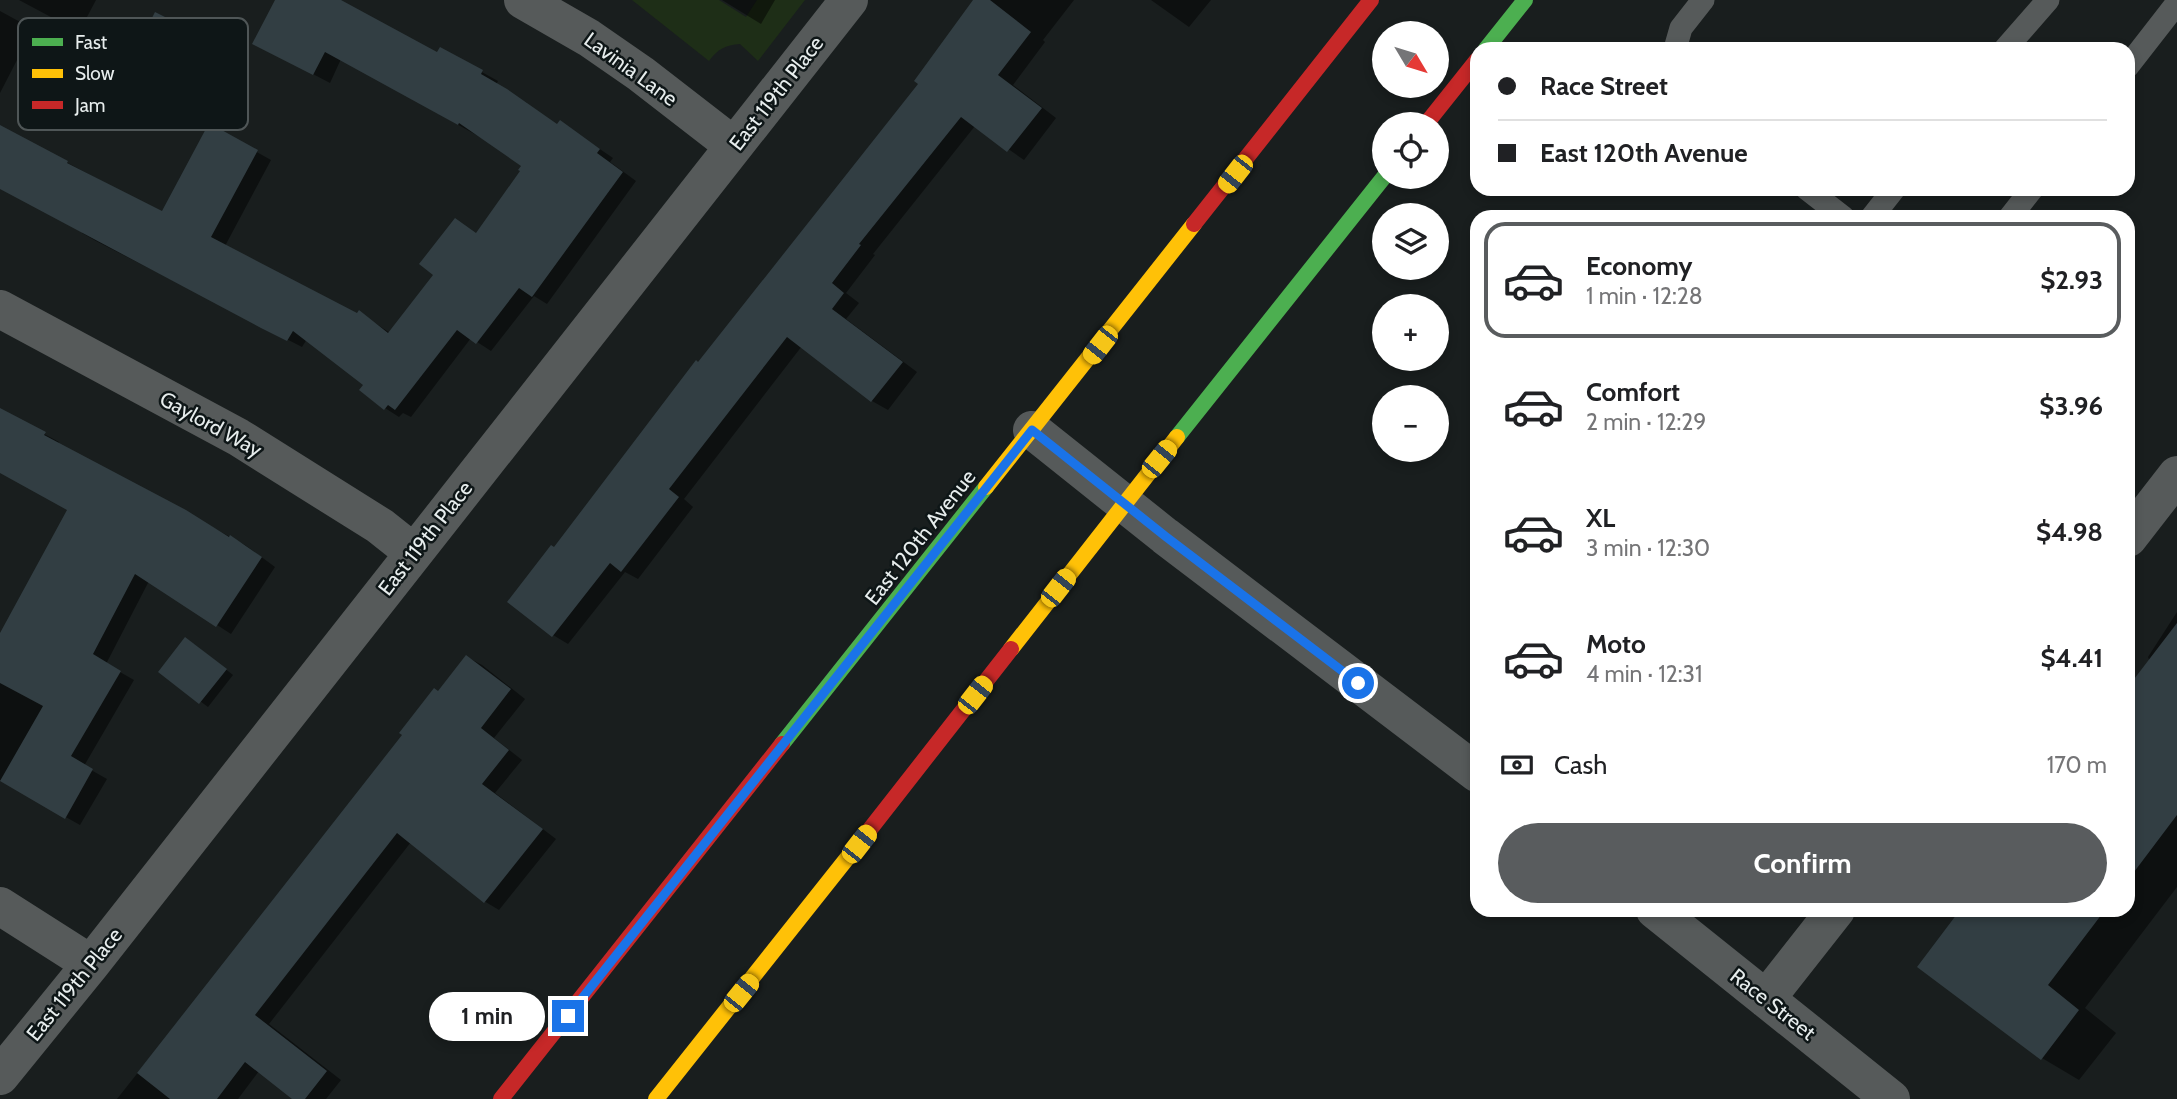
<!DOCTYPE html>
<html lang="en">
<head>
<meta charset="utf-8">
<style>
	body { margin:0; font-family:Cabin,sans-serif; background:#f6f6f6; color:#202124; height:100vh; display:flex; flex-direction:column; font-size:26px; white-space:nowrap }
	* { box-sizing:border-box; margin:0 }
	p { font-size:23px; color:#757577 }
	.icon { flex:none; width:38px; height:38px; fill:none; stroke:currentColor; stroke-width:2; stroke-linecap:round; stroke-linejoin:round }
	.map { position:relative; flex:1; overflow:hidden }
	.details { position:absolute; left:1470px; top:210px; width:665px; height:707px; display:flex; flex-direction:column; background:#fff; border-radius:21px; box-shadow:0 4px 10px #0003 }
	.details>* { flex:none }
	.hud { position:absolute; left:1470px; top:42px; width:665px; height:154px; border-radius:21px; box-shadow:0 4px 10px #0003; display:grid; align-content:center; height:154px; padding:0 28px; background:#fff }
	.needle { width:46px; rotate:128deg }
	.fabs { position:absolute; left:1372px; top:21px; display:grid; gap:14px }
	.fabs a { display:grid; place-items:center; width:77px; height:77px; border-radius:50%; background:#fff; box-shadow:0 4px 10px #0003; font-size:35px }
	.end { position:absolute; width:32px; height:32px; margin:-16px; border:9px solid #1a73e8; background:#fff; box-shadow:0 0 0 4px #fff }
	.from { border-radius:50% }
	.bubble { position:absolute; height:49px; border-radius:24px; background:#fff; box-shadow:0 4px 10px #0003; font-size:23px; font-weight:700; line-height:49px; text-align:center }
	.car { position:absolute; width:21px; height:42px; margin:-21px -10px; border-radius:9px; box-shadow:0 0 5px 2px #0007; background:linear-gradient(#f5c518 24%,#345 0 40%,#f5c518 0 76%,#345 0 86%,#f5c518 0) }
	.hud b { display:flex; align-items:center; gap:24px; height:66px; font-size:26px }
	.hud b+b { border-top:2px solid #e0e0e0 }
	.hud i { width:18px; height:18px; background:#202124 }
	ul { padding:12px 0 0; list-style:none }
	li { display:flex; align-items:center; gap:21px; height:116px; margin:0 14px 10px; padding:0 14px; border:4px solid transparent; border-radius:21px }
	li div { flex:1 }
	li b { display:block; font-size:26px }
	li em { font-style:normal; font-weight:700 }
	li.active { border-color:#595c5e }
	li>.icon { width:63px; height:63px; stroke-width:1.5 }
	.pay { display:flex; align-items:center; gap:18px; height:77px; padding:0 28px; font-size:26px }
	.pay p { margin-inline-start:auto }
	.action { display:flex; gap:14px; margin-top:auto; padding:14px 28px }
	.action a { flex:1; height:80px; border-radius:42px; background:#595c5e; color:#fff; font-size:28px; font-weight:700; line-height:80px; text-align:center }
	.map>svg:first-child { display:block }
</style>
</head>
<body>
<div class="map">
<svg width="2177" height="1099" viewBox="0 0 2177 1099">
	<rect width="100%" height="100%" fill="#191e1e"/>
	<path fill="#1e2e17" d="M632 0H719L746 17 757 0H805L758 61 740 44C725 45 718 49 709 61Z"/>
	<path fill="#0007" d="M19 0H96L79 32Z
		M277 0H337L438 54 440 49 498 81 496 85 527 103 503 150 341 59 330 83 271 52Z
		M722 0H775L761 24Z
		M976 0H1074L1043 40 1045 42 1013 85 1056 118 1024 160 975 126 873 254 875 255 846 293 859 303 846 319 917 372 888 410 872 401 802 346 684 499 693 507 638 579 625 572 568 644 553 635 554 549 920 83Z
		M1151 0H1211L1189 27Z
		M0 11 33 29 0 93Z
		M560 122 613 158 610 162 636 181 547 304 534 296 491 351 471 338 411 417 403 413 399 417 385 408 366 384 307 339 302 347 96 241 82 233 83 231 0 188V127L162 213 210 126 271 160 225 246 357 315 360 313 390 333 477 234Z
		M0 410 59 442 58 444 245 545 275 567 231 634 149 581 106 664 134 680 84 766 107 779 80 825 0 780V637L69 509 0 472Z
		M2177 612V887L2085 1008 2116 1033 2079 1080 2042 1058 1957 917 1949 912 1951 910H2128V690L2150 662 2148 657Z
		M194 644 233 675 208 707 161 672Z
		M467 657 482 665 525 699 494 738 522 760 495 793 556 839 499 910 484 901 411 842 269 1024 341 1080 326 1099H295L259 1071 238 1099H117Z"/>
	<path fill="#323e43" d="M275 0H341L437 52 440 47 483 70 481 74 507 89 557 124 560 120 600 149 597 153 623 172 532 297 519 288 476 344 457 330 395 410 388 405 384 410 359 390 363 385 293 331 287 341 261 328 0 189V125L68 161 67 163 162 211 209 123 258 150 211 237 357 313 359 310 388 333 433 275 419 264 455 218 476 233 520 171 518 170 521 166 459 123 458 125 325 52 313 75 252 44Z
		M973 0H990L1031 32 998 75 1042 108 1007 152 961 117 859 244 861 245 832 283 844 293 832 309 903 362 871 402 787 337 669 489 679 497 621 572 610 563 552 637 507 602 551 545 554 547 696 360 698 362 918 84 914 81Z
		M155 12 217 43 191 94 129 63Z
		M0 408 46 432 44 435 186 510 229 537 230 535 262 557 216 627 135 574 93 654 121 671 71 756 93 769 65 819 0 781 43 706 0 683V633L67 510 0 473Z
		M2177 623V815L2128 880V687Z
		M185 637 227 669 199 704 158 672Z
		M466 655 511 689 481 728 509 750 482 784 543 829 484 903 397 833 255 1015 327 1071 305 1099H292L245 1062 217 1099H170L137 1073 402 735 399 733 434 688 438 691Z
		M1960 910H2105L2048 985 2079 1010 2041 1060 1917 967Z"/>
	<g fill="none" stroke-linecap="round" stroke-linejoin="round">
		<path stroke="#565a5a" stroke-width="23" d="M1675 49 1681 28 1703 0
			M2005 49 2048 0
			M2128 66 2177 3
			M1807 189 1843 217
			M1872 217 1894 189
			M2010 217 2032 189"/>
		<path stroke="#565a5a" stroke-width="38" d="M523 0 589 38 641 74 734 146
			M0 309 238 437 380 526 414 553
			M1032 430 1165 536 1477 773
			M2128 538 2177 475
			M0 906 91 964
			M1655 910 1891 1099
			M1766 999 1836 910
			M0 1076 91 964 849 0"/>
		<path stroke="#4caf50" stroke-width="16" d="M1486 49 1525 0
			M1177 437 1384 177
			M782 744 986 487"/>
		<path stroke="#ffc107" stroke-width="16" d="M986 487 1194 224
			M1011 649 1177 437
			M656 1099 860 842"/>
		<path stroke="#c62828" stroke-width="16" d="M1426 124 1477 60
			M1194 224 1371 0
			M860 842 1011 649
			M501 1099 782 744"/>
	</g>
	<g fill="none" stroke-linecap="round" stroke-linejoin="round">
		<path stroke="#1a73e8" stroke-width="9" d="M568 1016 1032 430 1165 536 1358 683"/>
	</g>
	<g text-anchor="middle" dominant-baseline="central" stroke-width="5" stroke-linejoin="round" paint-order="stroke">
		<g font-size="21" fill="#e7eded" stroke="#0e1617">
			<text transform="translate(631 69) rotate(36)">Lavinia Lane</text>
			<text transform="translate(776 93) rotate(-52)">East 119th Place</text>
			<text transform="translate(211 424) rotate(29)">Gaylord Way</text>
			<text transform="translate(920 537) rotate(-52)">East 120th Avenue</text>
			<text transform="translate(425 538) rotate(-52)">East 119th Place</text>
			<text transform="translate(74 984) rotate(-51)">East 119th Place</text>
			<text transform="translate(1773 1004) rotate(38)">Race Street</text>
		</g>
	</g>
	<rect x="18" y="18" width="230" height="112" rx="10" fill="#0e1617" stroke="#4f5657" stroke-width="2"/>
	<rect x="32" y="38" width="31" height="8" fill="#4caf50"/>
	<rect x="32" y="69" width="31" height="9" fill="#ffc107"/>
	<rect x="32" y="101" width="31" height="8" fill="#c62828"/>
	<g font-size="19" fill="#e7eded">
		<text x="75" y="49">Fast</text>
		<text x="75" y="80">Slow</text>
		<text x="75" y="112">Jam</text>
	</g>
</svg>
<div class="fabs">
<a><svg class="needle" viewBox="-14 -14 28 28"><path d="M0-13l5 13h-10z" fill="#e53935"/><path d="M0 13l5-13h-10z" fill="#757577"/></svg></a>
<a><svg class="icon" aria-label="locate" viewBox="0 0 24 24"><circle cx="12" cy="12" r="6"/><path d="M12 2v4M12 18v4M2 12h4M18 12h4"/></svg></a>
<a><svg class="icon" aria-label="layers" viewBox="0 0 24 24"><path d="M12 4l9 5-9 5-9-5zM3 14l9 5 9-5"/></svg></a>
<a>+</a>
<a>−</a>
</div>
<i class="end from" style="left:1358px;top:683px"></i>
<i class="end" style="left:568px;top:1016px"></i>
<div class="bubble" style="left:429px;top:992px;width:116px">1 min</div>
<i class="car" style="left:1235px;top:174px;rotate:218deg"></i>
<i class="car" style="left:1100px;top:345px;rotate:218deg"></i>
<i class="car" style="left:1159px;top:459px;rotate:39deg"></i>
<i class="car" style="left:1058px;top:588px;rotate:38deg"></i>
<i class="car" style="left:975px;top:695px;rotate:38deg"></i>
<i class="car" style="left:859px;top:844px;rotate:38deg"></i>
<i class="car" style="left:741px;top:993px;rotate:39deg"></i>
<div class="hud">
<b><i class="from"></i>Race Street</b>
<b><i></i>East 120th Avenue</b>
</div>
<section class="details">
<ul>
<li class="active"><svg class="icon" aria-label="car" viewBox="0 0 24 24"><path d="M5 17H2v-5l4-1 3-4h7l3 4 3 1v5h-3M9 17h6M6 11h13"/><circle cx="7" cy="17" r="2"/><circle cx="17" cy="17" r="2"/></svg><div><b>Economy</b><p>1 min · 12:28</p></div><em>$2.93</em></li>
<li><svg class="icon" aria-label="car" viewBox="0 0 24 24"><path d="M5 17H2v-5l4-1 3-4h7l3 4 3 1v5h-3M9 17h6M6 11h13"/><circle cx="7" cy="17" r="2"/><circle cx="17" cy="17" r="2"/></svg><div><b>Comfort</b><p>2 min · 12:29</p></div><em>$3.96</em></li>
<li><svg class="icon" aria-label="car" viewBox="0 0 24 24"><path d="M5 17H2v-5l4-1 3-4h7l3 4 3 1v5h-3M9 17h6M6 11h13"/><circle cx="7" cy="17" r="2"/><circle cx="17" cy="17" r="2"/></svg><div><b>XL</b><p>3 min · 12:30</p></div><em>$4.98</em></li>
<li><svg class="icon" aria-label="car" viewBox="0 0 24 24"><path d="M5 17H2v-5l4-1 3-4h7l3 4 3 1v5h-3M9 17h6M6 11h13"/><circle cx="7" cy="17" r="2"/><circle cx="17" cy="17" r="2"/></svg><div><b>Moto</b><p>4 min · 12:31</p></div><em>$4.41</em></li>
</ul>
<div class="pay"><svg class="icon" aria-label="cash" viewBox="0 0 24 24"><path d="M3 7h18v10H3z"/><circle cx="12" cy="12" r="2"/></svg>Cash<p>170 m</p></div>
<div class="action"><a>Confirm</a></div>
</section>
</div>
</body>
</html>
